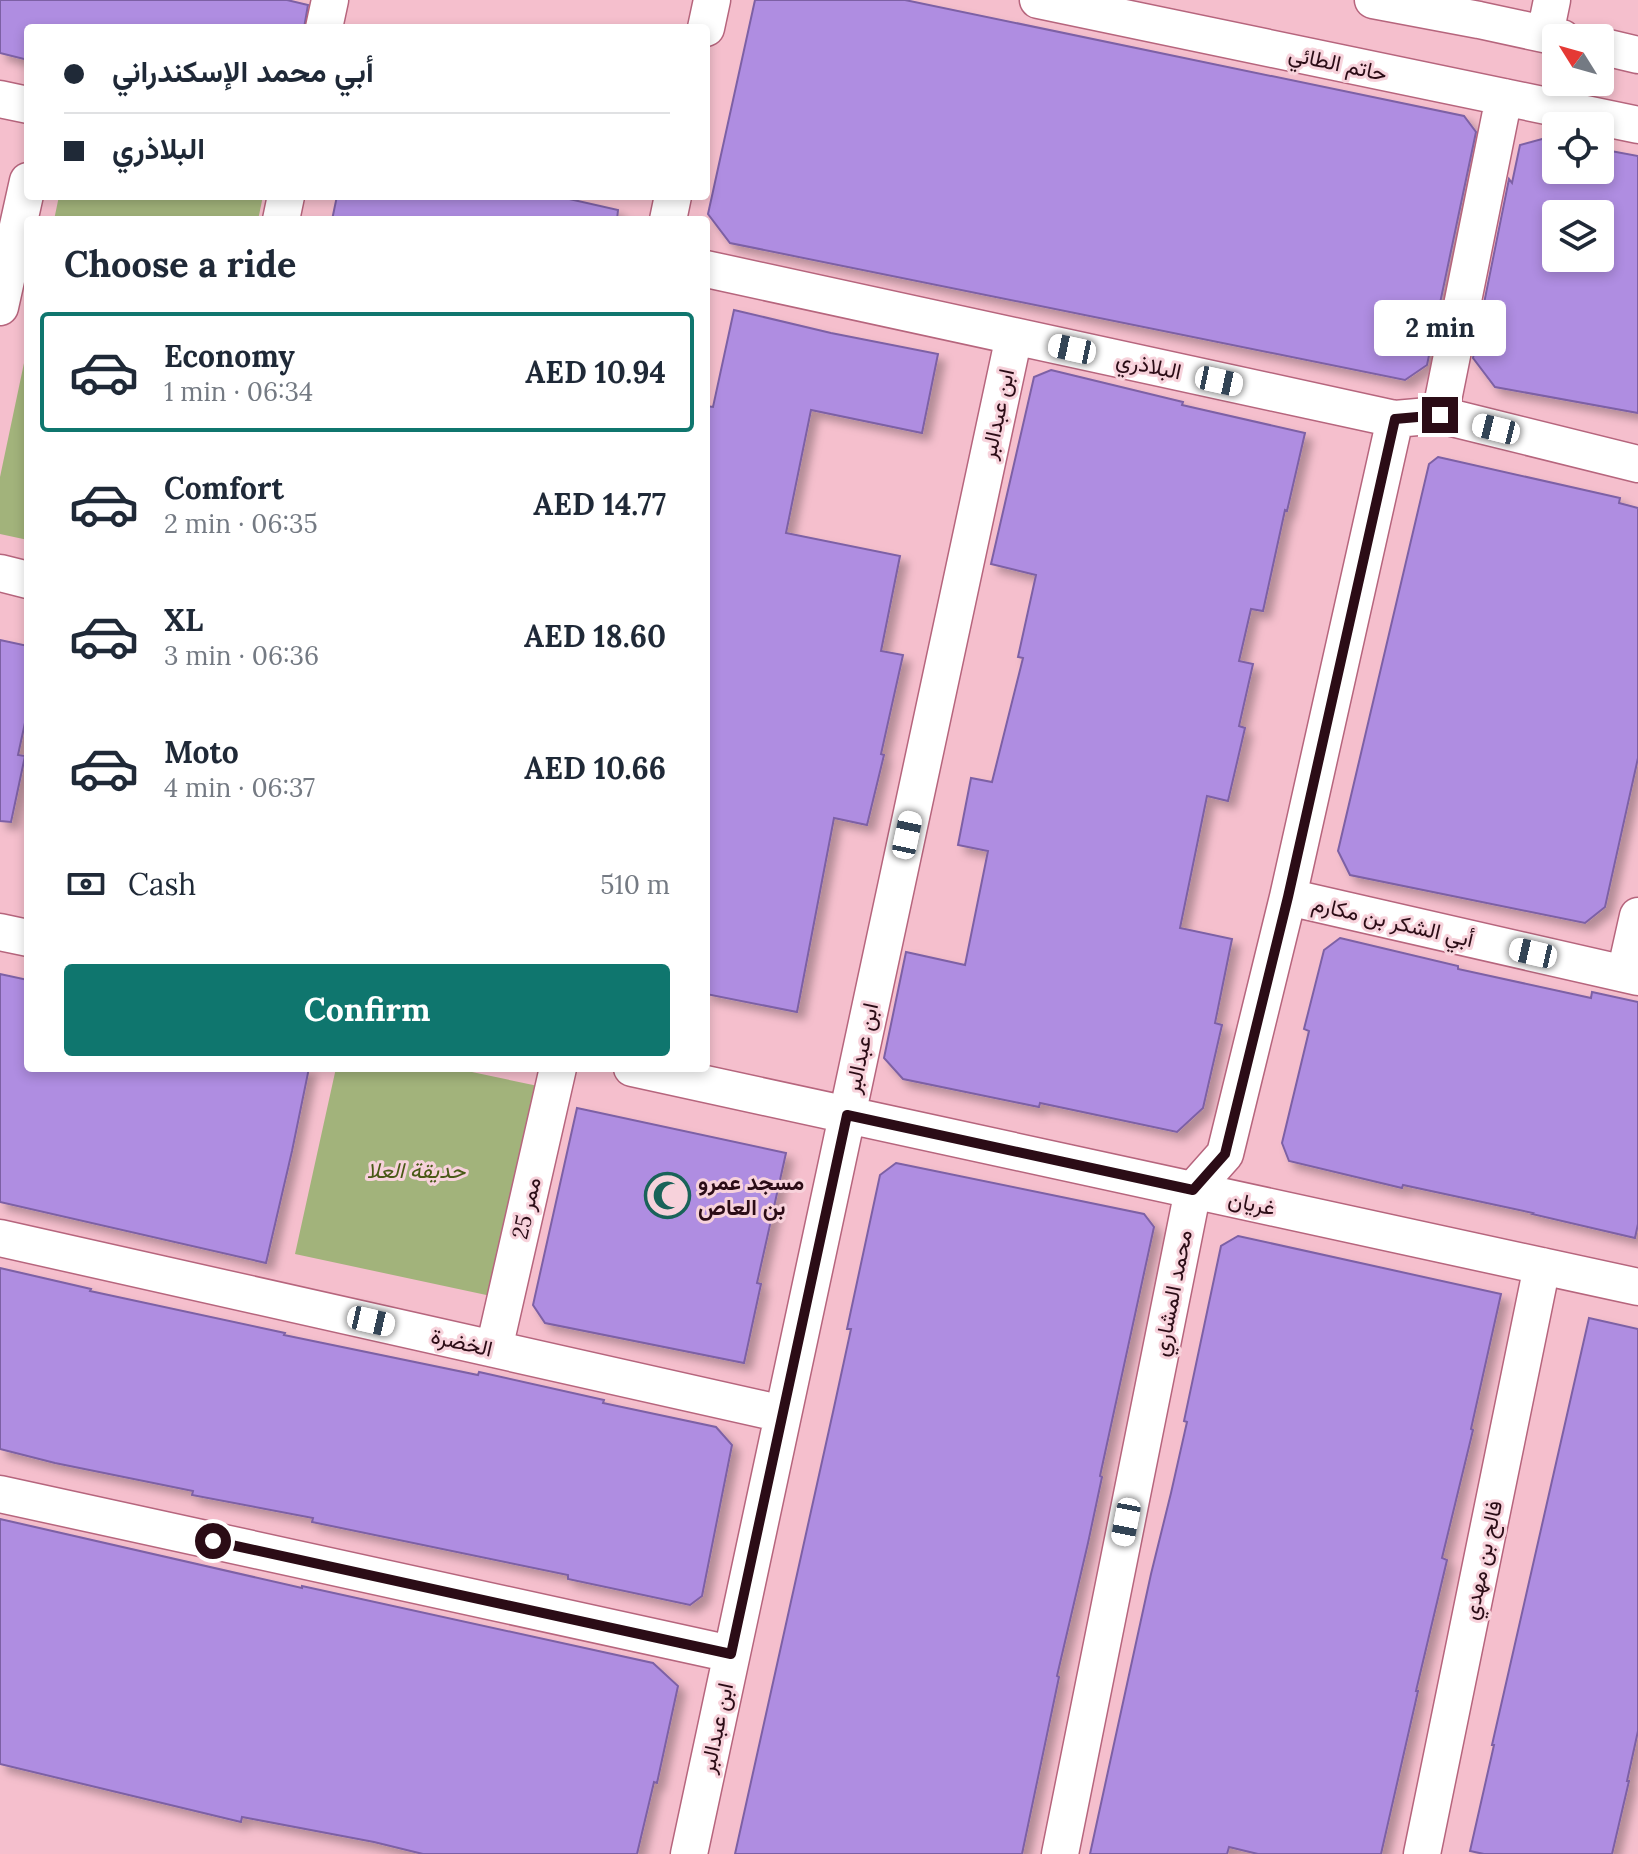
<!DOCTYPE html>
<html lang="en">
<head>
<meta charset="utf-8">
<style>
	body { margin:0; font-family:Lora,Vazirmatn,serif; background:#f2f2f3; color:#1f2937; height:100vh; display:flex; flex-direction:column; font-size:30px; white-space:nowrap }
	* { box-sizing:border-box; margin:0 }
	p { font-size:26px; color:#747a83 }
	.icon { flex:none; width:44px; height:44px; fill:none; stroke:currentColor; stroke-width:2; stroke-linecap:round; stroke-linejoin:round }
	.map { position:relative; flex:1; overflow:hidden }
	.side { position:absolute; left:24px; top:216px; width:686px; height:856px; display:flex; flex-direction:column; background:#fff; border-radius:8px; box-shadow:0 4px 12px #0003 }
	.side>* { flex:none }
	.hud { position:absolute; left:24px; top:24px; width:686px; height:176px; border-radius:8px; box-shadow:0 4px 12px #0003; display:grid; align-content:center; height:176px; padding:0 40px; background:#fff }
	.needle { width:52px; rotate:307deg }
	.fabs { position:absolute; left:1542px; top:24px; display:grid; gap:16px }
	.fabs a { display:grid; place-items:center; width:72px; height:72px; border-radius:8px; background:#fff; box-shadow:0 4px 12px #0003; font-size:40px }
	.end { position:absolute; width:36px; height:36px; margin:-18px; border:10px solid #2b0c16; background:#fff; box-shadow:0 0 0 4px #fff }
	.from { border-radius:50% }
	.bubble { position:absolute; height:56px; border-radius:8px; background:#fff; box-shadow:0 4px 12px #0003; font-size:26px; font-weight:700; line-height:56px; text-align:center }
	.car { position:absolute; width:24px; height:48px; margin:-24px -12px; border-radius:10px; box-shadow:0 0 6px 2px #0007; background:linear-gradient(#fff 24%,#345 0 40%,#fff 0 76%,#345 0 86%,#fff 0) }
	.hud b { display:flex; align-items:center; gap:28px; height:76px; font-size:30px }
	.hud b+b { border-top:2px solid #e0e1e3 }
	.hud i { width:20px; height:20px; background:#1f2937 }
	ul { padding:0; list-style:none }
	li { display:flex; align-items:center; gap:24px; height:120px; margin:0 16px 12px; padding:0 24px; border:4px solid transparent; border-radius:8px }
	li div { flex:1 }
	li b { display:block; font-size:30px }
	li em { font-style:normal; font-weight:700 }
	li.active { border-color:#0f766e }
	li>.icon { width:72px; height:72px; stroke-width:1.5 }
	h2 { padding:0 40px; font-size:36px; line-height:96px }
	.pay { display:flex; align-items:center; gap:20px; height:88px; padding:0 40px; font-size:30px }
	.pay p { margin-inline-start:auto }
	.button { display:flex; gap:16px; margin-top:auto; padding:16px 40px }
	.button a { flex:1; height:92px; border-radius:8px; background:#0f766e; color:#fff; font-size:32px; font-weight:700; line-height:92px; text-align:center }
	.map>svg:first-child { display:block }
</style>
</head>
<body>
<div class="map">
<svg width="1638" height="1854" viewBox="0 0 1638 1854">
	<defs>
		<filter id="shadow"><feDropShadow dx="7" dy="7" stdDeviation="4" flood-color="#0004"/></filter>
	</defs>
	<rect width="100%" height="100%" fill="#f5bfcd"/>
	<path fill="#a2b37b" d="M59 196H263L258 220H54Z
		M28 344V540L0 534V477Z
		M336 1068H453L538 1086 491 1296 295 1254Z"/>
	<path fill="#af8de1" stroke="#7d61a5" stroke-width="2" fill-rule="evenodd" filter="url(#shadow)" d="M0 0H287L308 5 304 28H28V60L0 53Z
		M755 0H905L1464 116 1476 132 1427 365 1405 380 730 243 708 214Z
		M1542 139 1556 142V170H1600V149L1638 156V413L1495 387 1473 358 1509 179 1512 183 1520 145ZM1556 214H1600V258H1556Z
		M337 196H556L618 210 617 220H332Z
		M734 310 831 333 938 354 922 433 811 410 786 533 900 556 881 651 903 655 881 754 884 755 867 825 834 818 797 1012 706 994V406L713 407Z
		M1051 370 1183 402 1182 405 1305 433 1287 511 1285 510 1263 611 1251 609 1239 661 1253 664 1239 726 1245 728 1228 801 1207 796 1180 928 1232 939 1215 1023 1222 1025 1203 1108 1177 1132 1040 1103 1039 1107 903 1079 884 1058 906 952 965 965 988 851 958 845 971 778 992 782 1023 658 1018 657 1036 575 991 564 1034 377Z
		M1438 457 1620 498 1619 503 1638 508V758L1605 907 1585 923 1350 875 1338 851 1429 464Z
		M0 640 28 646V709L18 755 25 756 11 822 0 821Z
		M1340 938 1458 966V969L1591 998 1592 992 1638 1002V1224L1635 1238 1532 1214 1533 1213 1403 1185 1402 1188 1289 1161 1282 1143 1309 1031 1304 1029 1324 950Z
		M0 974 28 980V1068H309L292 1151 266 1263 0 1202Z
		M577 1108 786 1153 757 1283 761 1284 744 1363 545 1323 533 1305Z
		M896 1163 1144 1214 1154 1227 1100 1476 1102 1477 1088 1543 1057 1676 1059 1677 1022 1854H735L833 1412 851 1329H847L880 1175Z
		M1238 1236 1501 1294 1471 1429 1473 1430 1442 1558 1447 1560 1416 1691H1418L1381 1854H1258L1229 1847 1227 1854H1090L1151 1574 1171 1493 1187 1422 1184 1421 1221 1246Z
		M0 1268 91 1289 90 1291 285 1333 284 1335 478 1375 479 1372 604 1400 603 1403 716 1427 732 1445 702 1596 690 1605 568 1579V1575L312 1522 313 1518 192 1495 193 1491 55 1463 0 1449Z
		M1589 1318 1638 1329V1731L1627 1781H1629L1612 1854H1484L1470 1851 1494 1745H1492Z
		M0 1519 302 1588V1586L653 1663 678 1686 657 1783 654 1782 637 1854H423L374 1842 242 1817 241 1822 0 1764Z"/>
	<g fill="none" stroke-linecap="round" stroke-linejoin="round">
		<defs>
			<path id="street" d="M1038 0 1638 125
				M1373 0 1479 20 1562 38
				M324 28 330 0
				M706 28 712 0
				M1545 34 1552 0
				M1600 46 1638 55
				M0 99 28 105
				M281 220 286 196
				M668 220 673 196
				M706 269 1395 419 1440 415 1638 464
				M0 307 28 181
				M1440 415 1504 97
				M0 573 28 580
				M1288 897 1638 977
				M0 932 28 938
				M1625 974 1638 916
				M632 1068 1638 1287
				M0 1238 783 1414
				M494 1349 558 1068
				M0 1494 731 1654
				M689 1854 1014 336
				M1060 1854 1193 1190 1225 1154 1288 897 1395 419
				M1422 1854 1542 1266"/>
		</defs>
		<use href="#street" stroke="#b6657d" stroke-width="39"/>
		<use href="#street" stroke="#fff" stroke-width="36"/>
	</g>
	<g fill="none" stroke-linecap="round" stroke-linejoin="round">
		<path stroke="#2b0c16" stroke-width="10" d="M213 1541 731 1654 847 1115 1193 1190 1225 1154 1288 897 1395 419 1440 415"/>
	</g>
	<defs>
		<symbol id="mosque-ring" viewBox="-11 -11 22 22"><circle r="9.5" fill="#f7d2db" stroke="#196359" stroke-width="1.5"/><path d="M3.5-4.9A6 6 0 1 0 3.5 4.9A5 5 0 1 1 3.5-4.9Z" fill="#196359"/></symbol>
	</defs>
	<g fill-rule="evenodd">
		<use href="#mosque-ring" x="642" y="1170" width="51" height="51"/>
	</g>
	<g text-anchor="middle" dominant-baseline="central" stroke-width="6" stroke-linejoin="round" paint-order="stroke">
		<g font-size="22" fill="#2b0c16" stroke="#f7d2db">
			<text transform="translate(1338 63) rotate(12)">حاتم الطائي</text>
			<text transform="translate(1149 365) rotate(12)">البلاذري</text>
			<text transform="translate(997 414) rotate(-78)">ابن عبدالبر</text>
			<text transform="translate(1393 921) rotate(13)">أبي الشكر بن مكارم</text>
			<text transform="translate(861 1048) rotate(-78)">ابن عبدالبر</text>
			<text transform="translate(1252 1203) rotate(12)">غريان</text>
			<text transform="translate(526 1208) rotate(-77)">ممر 25</text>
			<text transform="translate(1172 1293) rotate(-79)">محمد المشاري</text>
			<text transform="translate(462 1342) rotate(13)">الخضرة</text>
			<text transform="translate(1482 1560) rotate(-78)">فالح بن مهدي</text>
			<text transform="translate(716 1728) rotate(-78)">ابن عبدالبر</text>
		</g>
		<g font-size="22" font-style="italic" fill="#495916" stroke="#f7d2db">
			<text x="416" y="1170">حديقة العلا</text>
		</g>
		<g font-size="22" font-weight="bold" fill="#2b0c16" stroke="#f7d2db" text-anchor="start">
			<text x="698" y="1182">مسجد عمرو<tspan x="698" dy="25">بن العاص</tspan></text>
		</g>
	</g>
</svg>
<div class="fabs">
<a><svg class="needle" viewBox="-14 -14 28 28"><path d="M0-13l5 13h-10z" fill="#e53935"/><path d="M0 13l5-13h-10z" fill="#747a83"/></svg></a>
<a><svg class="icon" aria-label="locate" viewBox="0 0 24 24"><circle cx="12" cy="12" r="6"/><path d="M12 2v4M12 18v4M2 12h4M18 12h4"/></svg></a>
<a><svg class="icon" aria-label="layers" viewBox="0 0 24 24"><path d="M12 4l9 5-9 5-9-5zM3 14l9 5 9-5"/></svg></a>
</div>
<i class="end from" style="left:213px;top:1541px"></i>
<i class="end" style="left:1440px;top:415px"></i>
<div class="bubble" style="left:1374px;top:300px;width:132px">2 min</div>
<i class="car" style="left:1072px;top:349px;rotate:282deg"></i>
<i class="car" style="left:1219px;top:381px;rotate:102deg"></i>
<i class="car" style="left:1496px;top:429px;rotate:284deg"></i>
<i class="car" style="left:907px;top:835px;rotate:12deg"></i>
<i class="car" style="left:1533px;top:953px;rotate:283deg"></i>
<i class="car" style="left:371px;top:1321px;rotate:103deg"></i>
<i class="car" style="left:1126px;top:1522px;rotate:191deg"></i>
<div class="hud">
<b><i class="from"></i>أبي محمد الإسكندراني</b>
<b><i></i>البلاذري</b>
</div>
<section class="side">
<h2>Choose a ride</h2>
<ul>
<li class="active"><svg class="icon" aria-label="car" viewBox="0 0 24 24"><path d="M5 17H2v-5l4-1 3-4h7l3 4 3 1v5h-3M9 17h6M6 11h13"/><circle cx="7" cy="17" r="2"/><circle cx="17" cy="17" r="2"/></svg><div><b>Economy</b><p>1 min · 06:34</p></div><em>AED 10.94</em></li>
<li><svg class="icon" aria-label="car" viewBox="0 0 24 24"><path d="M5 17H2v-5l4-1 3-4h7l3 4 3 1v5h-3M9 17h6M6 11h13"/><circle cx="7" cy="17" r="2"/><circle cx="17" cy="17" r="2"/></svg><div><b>Comfort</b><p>2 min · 06:35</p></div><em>AED 14.77</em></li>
<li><svg class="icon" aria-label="car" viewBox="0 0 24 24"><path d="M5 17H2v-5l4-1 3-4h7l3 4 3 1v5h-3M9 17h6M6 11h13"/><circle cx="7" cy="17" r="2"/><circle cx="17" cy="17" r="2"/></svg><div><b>XL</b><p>3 min · 06:36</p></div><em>AED 18.60</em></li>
<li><svg class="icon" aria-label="car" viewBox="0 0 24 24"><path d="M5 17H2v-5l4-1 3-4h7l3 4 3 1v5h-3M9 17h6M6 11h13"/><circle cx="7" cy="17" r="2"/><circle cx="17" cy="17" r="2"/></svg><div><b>Moto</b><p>4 min · 06:37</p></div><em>AED 10.66</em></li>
</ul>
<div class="pay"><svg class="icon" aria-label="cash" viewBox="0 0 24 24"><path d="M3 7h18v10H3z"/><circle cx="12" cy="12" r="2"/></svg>Cash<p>510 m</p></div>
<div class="button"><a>Confirm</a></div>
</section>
</div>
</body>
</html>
